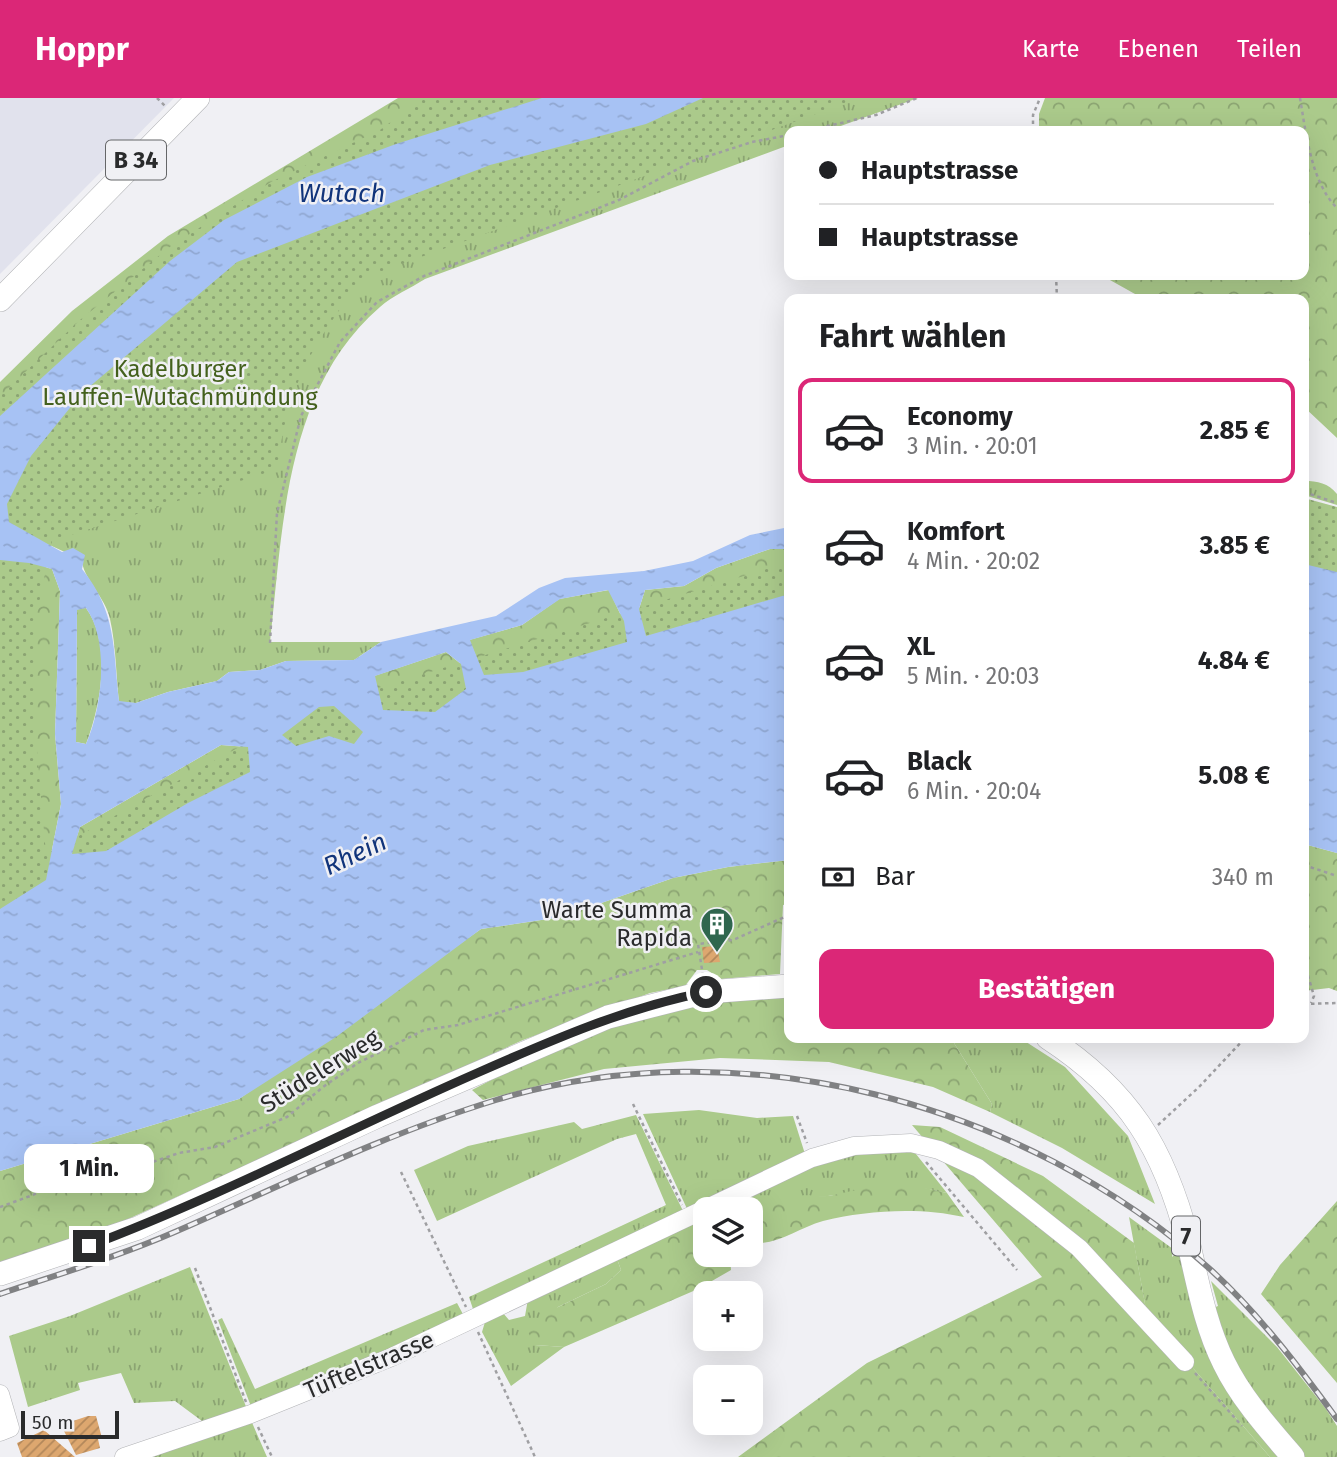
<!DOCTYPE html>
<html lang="de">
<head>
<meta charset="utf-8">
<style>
	body { margin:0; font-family:"Fira Sans",sans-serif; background:#f2f2f2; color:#202124; height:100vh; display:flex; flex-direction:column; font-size:26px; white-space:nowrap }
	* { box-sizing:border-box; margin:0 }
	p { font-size:23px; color:#757577 }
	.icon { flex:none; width:38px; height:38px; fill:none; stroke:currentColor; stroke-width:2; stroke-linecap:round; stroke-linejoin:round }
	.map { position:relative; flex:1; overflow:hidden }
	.side { position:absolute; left:784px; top:196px; width:525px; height:749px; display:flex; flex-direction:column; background:#fff; border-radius:14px; box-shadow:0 7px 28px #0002 }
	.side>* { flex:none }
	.guide { position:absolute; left:784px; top:28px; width:525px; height:154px; border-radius:14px; box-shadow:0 7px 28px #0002; display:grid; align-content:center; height:154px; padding:0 35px; background:#fff }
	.fabs { position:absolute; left:693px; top:1099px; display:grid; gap:14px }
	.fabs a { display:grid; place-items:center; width:70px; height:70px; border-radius:14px; background:#fff; box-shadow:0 7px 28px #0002; font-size:35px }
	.scale { position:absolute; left:21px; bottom:18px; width:98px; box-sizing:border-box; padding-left:7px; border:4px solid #2a2b2c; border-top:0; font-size:19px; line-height:24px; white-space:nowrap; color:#2a2b2c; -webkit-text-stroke:5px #f0f0f4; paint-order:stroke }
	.end { position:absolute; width:32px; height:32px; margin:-16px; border:9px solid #2a2b2c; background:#fff; box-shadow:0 0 0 4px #fff }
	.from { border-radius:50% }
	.bubble { position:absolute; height:49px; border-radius:14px; background:#fff; box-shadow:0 7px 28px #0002; font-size:23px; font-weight:700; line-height:49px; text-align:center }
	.guide b { display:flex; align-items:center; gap:24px; height:66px; font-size:26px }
	.guide b+b { border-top:2px solid #e0e0e0 }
	.guide i { width:18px; height:18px; background:#202124 }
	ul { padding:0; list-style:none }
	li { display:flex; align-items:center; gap:21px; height:105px; margin:0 14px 10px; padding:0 21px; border:4px solid transparent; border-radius:14px }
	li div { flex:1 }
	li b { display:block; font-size:26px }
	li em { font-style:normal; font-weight:700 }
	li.current { border-color:#db2777 }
	li>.icon { width:63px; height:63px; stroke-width:1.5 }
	h2 { padding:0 35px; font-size:32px; line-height:84px }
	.pay { display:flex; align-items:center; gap:18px; height:77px; padding:0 35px; font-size:26px }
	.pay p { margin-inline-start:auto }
	.primary-button { display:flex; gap:14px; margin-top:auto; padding:14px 35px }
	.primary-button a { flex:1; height:80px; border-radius:14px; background:#db2777; color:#fff; font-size:28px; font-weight:700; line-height:80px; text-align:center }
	header { display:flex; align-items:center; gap:42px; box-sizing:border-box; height:98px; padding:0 35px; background:#db2777; color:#fff }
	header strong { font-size:33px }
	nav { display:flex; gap:38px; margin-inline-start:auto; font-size:24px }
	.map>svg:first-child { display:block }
</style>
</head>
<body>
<header>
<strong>Hoppr</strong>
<nav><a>Karte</a><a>Ebenen</a><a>Teilen</a></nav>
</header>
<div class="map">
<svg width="1337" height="1359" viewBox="0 0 1337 1359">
	<defs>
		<pattern id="grass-tufts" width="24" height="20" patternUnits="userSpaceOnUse" patternTransform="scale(1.75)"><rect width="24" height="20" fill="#abca8b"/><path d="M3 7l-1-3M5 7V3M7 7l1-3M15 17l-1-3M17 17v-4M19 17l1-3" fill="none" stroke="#8ba472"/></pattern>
		<pattern id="forest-crowns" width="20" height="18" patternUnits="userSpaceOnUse" patternTransform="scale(1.75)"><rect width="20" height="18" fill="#abca8b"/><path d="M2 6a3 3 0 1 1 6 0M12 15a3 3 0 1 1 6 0" fill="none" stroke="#8ba472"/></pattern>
		<pattern id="park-dots" width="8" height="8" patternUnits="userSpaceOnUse" patternTransform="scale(1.75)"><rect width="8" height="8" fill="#abca8b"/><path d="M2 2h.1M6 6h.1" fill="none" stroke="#8ba472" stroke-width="1.8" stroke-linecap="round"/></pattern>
		<pattern id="water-ripples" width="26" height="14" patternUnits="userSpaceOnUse" patternTransform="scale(1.75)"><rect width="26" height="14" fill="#a7c2f4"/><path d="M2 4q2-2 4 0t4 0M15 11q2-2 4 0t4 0" fill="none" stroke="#90a7d1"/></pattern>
		<pattern id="building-hatch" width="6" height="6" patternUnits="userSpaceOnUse" patternTransform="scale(1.75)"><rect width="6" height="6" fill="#dda76f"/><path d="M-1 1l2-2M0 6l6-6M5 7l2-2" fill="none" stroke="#b3885b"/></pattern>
	</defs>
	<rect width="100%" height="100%" fill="#f0f0f4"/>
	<path fill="#e1e2ed" d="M0 0H174L0 176Z"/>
	<path fill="url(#grass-tufts)" d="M772 0H918L827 33H789V47L425 181C411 190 392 198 380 209 285 291 283 429 270 544H381L354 562 286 563 260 572 229 574 217 583 168 594 136 605 119 604C116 577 116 547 110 521 106 500 82 479 82 462L41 443 266 208Z
		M1304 383C1318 383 1328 385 1337 396V407L1304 397Z
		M86 510C112 546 101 607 86 646L76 644 77 511Z
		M941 940H1020L1065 969 1128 1038 1155 1106 1062 1050 990 1014 992 1006 954 945Z
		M699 1012 757 1020 793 1018 805 1056 689 1115 643 1016Z
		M636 1017 685 1117 475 1217 469 1199 666 1107 636 1036 617 1041 437 1123 414 1072 468 1048 574 1024 582 1031Z
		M912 1051 947 1095C894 1082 879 1091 828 1098 801 1101 773 1100 746 1099L814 1064 853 1054Z
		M1129 1119 1173 1151 1172 1159 1176 1155 1183 1159 1282 1359H1270L1147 1217Z
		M616 1158 621 1172 606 1186 558 1209 535 1247 564 1249 511 1288 482 1234 485 1224 503 1215 509 1222 525 1218 528 1201Z
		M190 1169 247 1311 206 1326 175 1303 134 1305 121 1275 78 1285 80 1292 28 1309 9 1238 70 1218Z
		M1211 1183 1277 1249 1326 1311 1337 1328V1359H1304L1261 1310 1237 1271 1213 1210 1218 1208Z
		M457 1205 465 1220 252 1311 218 1222 222 1220 255 1291Z
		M250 1320 267 1359H151Z"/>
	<path fill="url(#forest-crowns)" d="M398 0H542L0 318V284L72 213 168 138Z
		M1045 0H1337V340L1304 309V201H1144L1101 177H1304V33H1039V16Z
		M770 451H789V496L639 511 645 492 684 488 716 470Z
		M0 462 29 465 52 471 60 493 55 636 61 706 46 782Z
		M609 492 624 524 484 577 469 542 522 527 559 501Z
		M446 554 461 566 383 612 374 578Z
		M221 647 248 649 71 756 80 729Z
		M1304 746 1337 755V893L1329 890 1304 893Z
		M789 762V806L783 807 780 876 721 881 707 872H697L685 888 650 895 523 942 95 1136 0 1164V1073L239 1001 481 831 561 819 673 780 728 769Z
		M740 896 789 897V940H941L954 945 992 1006 990 1014 933 989 829 964 720 960 604 971 483 1002 472 992 560 946 657 913Z
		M912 1027 940 1029 1043 1078 1134 1145 1147 1217 1270 1359H738L867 1265 1042 1179Z
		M912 1087 947 1095 964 1119C921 1109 866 1112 823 1123 798 1130 777 1148 751 1145V1111H736V1106L718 1111 746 1099 829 1098 874 1088Z
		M1337 1103V1285L1261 1196 1280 1167Z
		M705 1115V1157H730L731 1172 698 1191 564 1249 535 1247 528 1234 558 1209 606 1186 621 1172 616 1158 618 1146 644 1127 675 1130Z"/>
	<path fill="url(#park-dots)" d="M423 0H860L363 180C315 243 285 289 278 371L52 443 35 524 36 641 46 756 306 612 789 464V611L0 938V298L80 222 171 148 271 84 380 32Z
		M1304 400 1337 409V595L1304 589Z"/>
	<path fill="url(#water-ripples)" fill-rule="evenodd" d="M542 0H703L646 26 490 67 237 164 82 295 31 358 7 406 9 424 62 454 73 450 85 457 82 471C117 514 113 551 119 603L136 605 168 594 217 583 229 574 260 572 286 563 354 562 381 544 496 518 539 490 565 480 644 473 693 463 750 437 789 429V451H770L716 470 684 488 645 492 639 511 646 538 789 496V762L728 769 673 780 561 819 481 831 336 939 239 1001 0 1073V811L46 782 61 706 55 636 60 493 52 471 29 465 0 462V318L170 163 224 122 307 79 396 46ZM608 492 624 523 627 544 523 574 484 577 470 542 522 527 560 501ZM86 510C110 543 102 611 86 646L76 644 77 512ZM446 554 461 566 466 591 435 614 383 612 375 578ZM334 608 363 634 354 646 329 638 296 648 282 637 319 609ZM221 647 248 649 250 674 188 705 106 753 72 756 80 729Z
		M1304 466 1337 474V755L1304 746Z"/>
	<path fill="url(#building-hatch)" d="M717 848 720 864 704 865 702 849Z
		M88 1318H96L102 1340 98 1341 100 1350 76 1357 61 1327Z
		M44 1332 75 1359H22L17 1345Z"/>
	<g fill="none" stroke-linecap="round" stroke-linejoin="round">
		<defs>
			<path id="minor" d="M705 1111 812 1060 854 1048 911 1045 939 1052 978 1070 1079 1150 1185 1264
				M0 1296 10 1330 0 1334
				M124 1359 251 1316 392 1259 705 1111"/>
			<path id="major" d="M0 202 198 0
				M1048 940C1129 993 1164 1050 1188 1143 1198 1185 1205 1227 1224 1265 1241 1300 1268 1330 1293 1359
				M0 1176 138 1130 378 1018 608 919 706 894 789 888"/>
		</defs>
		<use href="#minor" stroke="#b2b3b6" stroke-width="19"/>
		<use href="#major" stroke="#b2b3b6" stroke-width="24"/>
		<path stroke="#9f9fa2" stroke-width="2.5" stroke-dasharray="3.5 3.5" stroke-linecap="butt" d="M157 0 166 9
			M1300 0C1306 35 1311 84 1337 110
			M806 33 876 17 917 0
			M1033 33V17L1040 0
			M1056 177 1057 201
			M1304 394 1337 405
			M270 545 277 415 301 318 340 244 377 204 424 178 619 102 693 63 752 44 789 37
			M1304 767 1337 778
			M1304 864 1314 898 1311 905
			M703 878 698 846 733 842 789 817
			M1304 906 1337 905
			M633 1006 682 1107
			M797 1018 807 1045
			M1158 1027 1199 989 1245 940
			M926 1064 1017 1172
			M401 1074 466 1209
			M0 1109 33 1097 56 1084 135 1070 179 1055 215 1049 287 1019 323 989 358 965 424 932 458 927 698 854
			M694 1131 702 1146
			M195 1170 246 1304
			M478 1234 535 1359
			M1195 1275 1242 1328
			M258 1329 272 1359"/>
		<use href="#minor" stroke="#fff" stroke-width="18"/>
		<use href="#major" stroke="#fff" stroke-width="23"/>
		<defs>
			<path id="rail" d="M0 1196C59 1176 120 1158 177 1133 283 1087 385 1036 496 1002 739 928 1024 1004 1211 1172 1259 1216 1299 1269 1337 1321"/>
		</defs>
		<use href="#rail" stroke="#808183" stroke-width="6"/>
		<use href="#rail" stroke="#f0f0f4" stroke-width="3.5" stroke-dasharray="10" stroke-linecap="butt"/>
	</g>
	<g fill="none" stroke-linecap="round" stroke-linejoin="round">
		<path stroke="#2a2b2c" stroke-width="9" d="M89 1148C221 1098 347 1032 477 975 552 942 625 910 706 894"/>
	</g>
	<defs>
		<symbol id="building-pin" viewBox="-11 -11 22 30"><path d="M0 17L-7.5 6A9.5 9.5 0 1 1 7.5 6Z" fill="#2f664e" stroke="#f0f0f4"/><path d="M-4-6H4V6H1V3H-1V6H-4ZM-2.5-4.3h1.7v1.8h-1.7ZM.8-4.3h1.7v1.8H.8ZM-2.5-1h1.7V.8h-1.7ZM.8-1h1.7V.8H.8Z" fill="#fff"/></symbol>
	</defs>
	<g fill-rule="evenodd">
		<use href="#building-pin" x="698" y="807" width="38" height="52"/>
	</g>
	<g text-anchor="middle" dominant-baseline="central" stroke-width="5" stroke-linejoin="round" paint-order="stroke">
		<g fill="#f0f0f4" stroke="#656668" stroke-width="2">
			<rect x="106" y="42.5" width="60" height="39" rx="5"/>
			<rect x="1172" y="1118.5" width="28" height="39" rx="5"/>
		</g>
		<g font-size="23" font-weight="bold" fill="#2a2b2c">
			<text x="136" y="62">B 34</text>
			<text x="1186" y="1138">7</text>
		</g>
		<g font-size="24" fill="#44611d" stroke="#f0f0f4">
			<text x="180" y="271">Kadelburger<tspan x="180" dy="28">Lauffen-Wutachmündung</tspan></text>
		</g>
		<g font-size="24" fill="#2a2b2c" stroke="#f0f0f4" text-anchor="end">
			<text x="692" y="812">Warte Summa<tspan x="692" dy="28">Rapida</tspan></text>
		</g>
		<g font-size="24" fill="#2a2b2c" stroke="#f0f0f4">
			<text transform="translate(320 973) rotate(-32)">Stüdelerweg</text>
			<text transform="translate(369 1267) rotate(-23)">Tüftelstrasse</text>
		</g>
		<g font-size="26" font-style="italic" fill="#11347b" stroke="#f0f0f4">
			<text x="342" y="95">Wutach</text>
			<text transform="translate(355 756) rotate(-25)">Rhein</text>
		</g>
	</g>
</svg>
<div class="fabs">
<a><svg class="icon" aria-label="layers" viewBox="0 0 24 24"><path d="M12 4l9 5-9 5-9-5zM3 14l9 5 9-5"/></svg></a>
<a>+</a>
<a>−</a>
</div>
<div class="scale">50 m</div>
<i class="end from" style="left:706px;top:894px"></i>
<i class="end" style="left:89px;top:1148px"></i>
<div class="bubble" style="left:24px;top:1046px;width:130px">1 Min.</div>
<div class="guide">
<b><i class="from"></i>Hauptstrasse</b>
<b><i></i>Hauptstrasse</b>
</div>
<section class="side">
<h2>Fahrt wählen</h2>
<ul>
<li class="current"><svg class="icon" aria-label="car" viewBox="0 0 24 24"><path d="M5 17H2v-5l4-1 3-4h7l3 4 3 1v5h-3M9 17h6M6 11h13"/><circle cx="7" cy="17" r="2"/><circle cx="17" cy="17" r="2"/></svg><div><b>Economy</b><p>3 Min. · 20:01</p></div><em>2.85 €</em></li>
<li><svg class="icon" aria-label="car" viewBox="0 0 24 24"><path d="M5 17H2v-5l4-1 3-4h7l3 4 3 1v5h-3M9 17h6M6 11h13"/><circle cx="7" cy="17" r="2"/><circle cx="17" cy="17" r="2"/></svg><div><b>Komfort</b><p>4 Min. · 20:02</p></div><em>3.85 €</em></li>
<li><svg class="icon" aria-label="car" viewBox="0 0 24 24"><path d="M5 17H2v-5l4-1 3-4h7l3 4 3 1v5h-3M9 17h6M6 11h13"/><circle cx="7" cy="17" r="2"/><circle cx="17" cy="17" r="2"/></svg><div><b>XL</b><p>5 Min. · 20:03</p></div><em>4.84 €</em></li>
<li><svg class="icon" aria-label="car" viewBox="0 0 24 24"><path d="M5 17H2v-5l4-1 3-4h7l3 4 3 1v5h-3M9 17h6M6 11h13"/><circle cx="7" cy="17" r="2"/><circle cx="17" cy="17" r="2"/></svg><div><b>Black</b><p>6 Min. · 20:04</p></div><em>5.08 €</em></li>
</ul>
<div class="pay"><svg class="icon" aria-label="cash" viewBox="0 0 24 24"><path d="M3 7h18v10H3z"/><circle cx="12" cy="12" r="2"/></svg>Bar<p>340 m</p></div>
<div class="primary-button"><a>Bestätigen</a></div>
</section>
</div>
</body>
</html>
